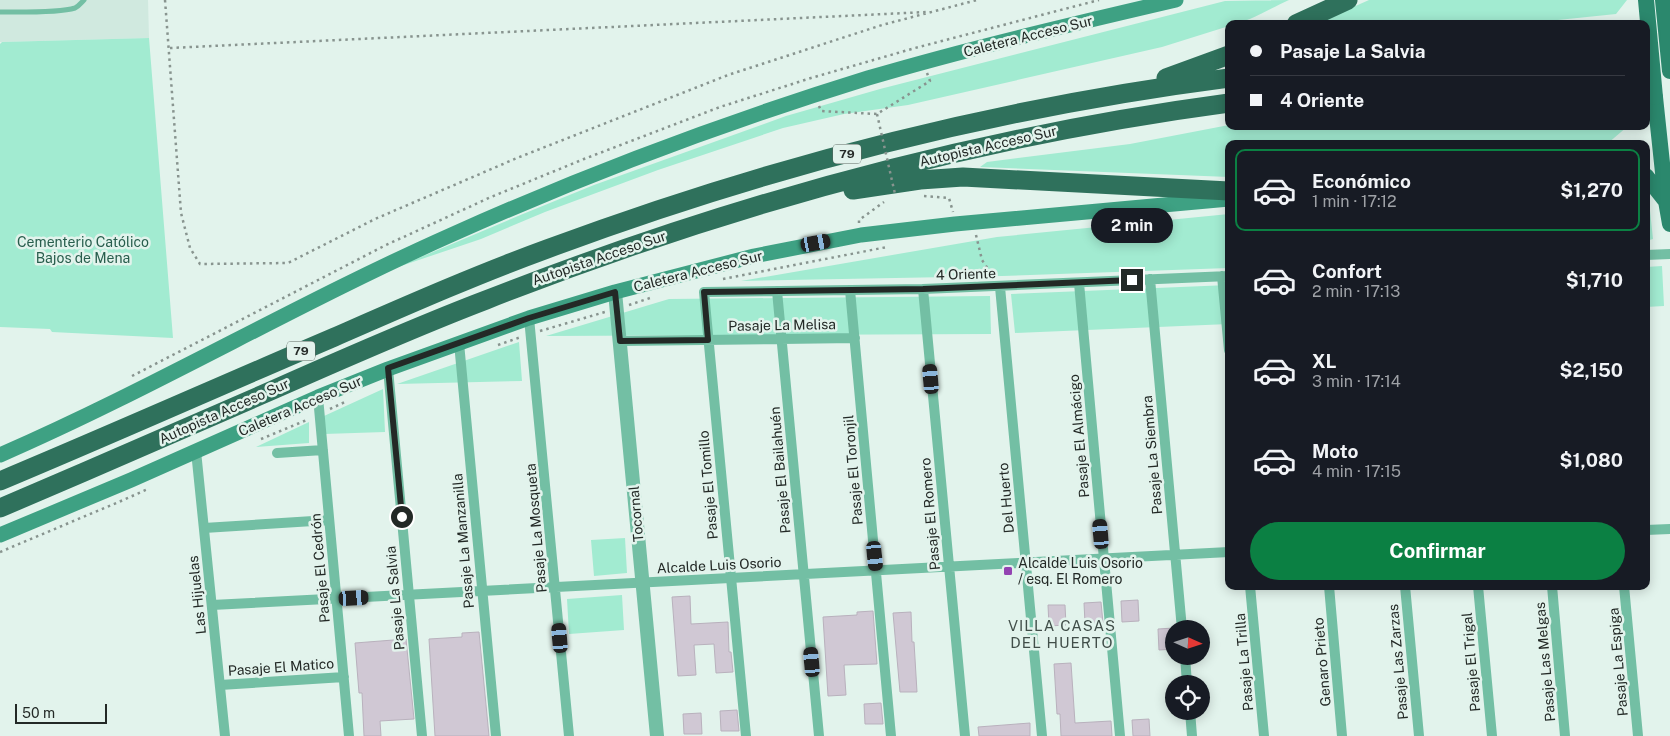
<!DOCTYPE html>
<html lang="es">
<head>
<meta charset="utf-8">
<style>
	body { margin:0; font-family:"Public Sans",sans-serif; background:#242831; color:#f1f3f6; height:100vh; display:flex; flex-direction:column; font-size:19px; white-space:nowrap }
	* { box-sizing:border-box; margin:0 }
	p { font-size:16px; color:#9ea1a6 }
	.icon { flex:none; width:28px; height:28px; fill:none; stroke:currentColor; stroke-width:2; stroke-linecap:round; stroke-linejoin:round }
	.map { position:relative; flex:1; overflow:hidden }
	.details { position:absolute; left:1225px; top:140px; width:425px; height:450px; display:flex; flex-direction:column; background:#171b24; border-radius:10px; box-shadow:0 2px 12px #0003 }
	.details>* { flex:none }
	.banner { position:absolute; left:1225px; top:20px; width:425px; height:110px; border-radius:10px; box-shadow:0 2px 12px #0003; display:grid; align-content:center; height:110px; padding:0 25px; background:#171b24 }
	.needle { width:32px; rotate:93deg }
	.tools { position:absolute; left:1165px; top:620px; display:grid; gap:10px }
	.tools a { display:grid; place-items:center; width:45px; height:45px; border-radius:50%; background:#171b24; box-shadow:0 2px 12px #0003; font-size:25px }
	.scale { position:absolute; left:15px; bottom:12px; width:92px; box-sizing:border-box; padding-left:5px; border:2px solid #232926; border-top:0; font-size:14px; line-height:18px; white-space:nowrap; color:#232926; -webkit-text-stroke:4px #e2f3ec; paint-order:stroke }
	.end { position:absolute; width:22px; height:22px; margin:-11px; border:6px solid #232926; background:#fff; box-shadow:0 0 0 2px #fff }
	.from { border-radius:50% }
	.bubble { position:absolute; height:35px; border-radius:18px; background:#171b24; box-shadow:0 2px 12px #0003; font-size:16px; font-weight:700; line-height:35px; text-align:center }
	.car { position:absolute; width:15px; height:30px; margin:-15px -8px; border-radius:6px; box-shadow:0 0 4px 1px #0007; background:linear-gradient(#222 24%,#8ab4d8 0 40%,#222 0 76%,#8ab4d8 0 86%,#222 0) }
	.banner b { display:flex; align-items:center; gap:18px; height:48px; font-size:19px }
	.banner b+b { border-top:1px solid #363941 }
	.banner i { width:12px; height:12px; background:#f1f3f6 }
	ul { padding:9px 0 0; list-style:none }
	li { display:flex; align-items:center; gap:15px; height:82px; margin:0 10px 8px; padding:0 15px; border:2px solid transparent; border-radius:10px }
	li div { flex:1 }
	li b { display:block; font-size:19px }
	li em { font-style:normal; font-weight:700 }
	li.selected { border-color:#0b8043 }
	li>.icon { width:45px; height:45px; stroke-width:1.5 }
	.button { display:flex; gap:10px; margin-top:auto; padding:10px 25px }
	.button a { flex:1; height:58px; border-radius:30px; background:#0b8043; color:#fff; font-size:20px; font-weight:700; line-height:58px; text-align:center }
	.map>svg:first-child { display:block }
</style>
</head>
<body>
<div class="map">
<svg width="1670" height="736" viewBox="0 0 1670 736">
	<rect width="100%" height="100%" fill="#e2f3ec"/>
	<path fill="#d0e9df" d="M0 0H148L149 38 0 42Z"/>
	<path fill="#a2ebd1" d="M1289 0C1272 7 1247 24 1229 24V26L1162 47 908 105 844 114 783 128 658 170 545 212 481 239 395 268 518 216 594 185 786 116 880 89 1225 1Z
		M1369 0H1627L1616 14 1520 24H1315Z
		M149 38 173 338 52 332 50 329 0 327V44L2 42Z
		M1229 125V126H1628L1607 144H1229V177L980 167 987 162 1130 144Z
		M1646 198 1649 201 1653 239 1646 241Z
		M1229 214V268L1002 276 741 281 997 237Z
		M1662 266 1664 306 1646 307V267Z
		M1229 285V324L1015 333 1011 294Z
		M990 296 991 334 546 336 669 299Z
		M519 342 522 381 397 384Z
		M383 389 385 432 324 434V416Z
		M309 422V443L256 447Z
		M625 538 627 573 594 576 591 540Z
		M622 595 624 630 569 634 567 599Z"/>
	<path fill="#d0c8d4" stroke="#b9b1bd" d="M690 596 691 624 728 622 729 652H731L733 672 716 673 714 644 694 645 696 675 678 676 672 597Z
		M1138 600 1139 621 1122 622 1121 601Z
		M1101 602 1103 623H1085L1084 603Z
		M1048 605H1065L1066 625 1049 626Z
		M873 611 877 664 844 665 846 695 828 696 823 617 857 615V612Z
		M911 612 912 642H914L917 692H900L893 613Z
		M1174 628V649L1159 650 1158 629Z
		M479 632 489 736H435L429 639 462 637V633Z
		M406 639 414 719 380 721 381 736H364L362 693H359L355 643Z
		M1071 663 1075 723 1111 721 1112 736H1061L1060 714H1057L1054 664Z
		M881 703 883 724H865L864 704Z
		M737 710 739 731H721L720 711Z
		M701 713 702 734H684L683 714Z
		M1149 719 1150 736H1133L1132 720Z
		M1030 723V736H979L978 727Z"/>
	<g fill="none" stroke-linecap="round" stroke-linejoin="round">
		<path stroke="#88948f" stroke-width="2.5" stroke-dasharray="2.5 4" stroke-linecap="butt" d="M165 0 181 213 190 248 200 264 288 263 375 219 517 158 728 75 882 25 977 0
			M170 48 927 12
			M819 106 821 111 877 114 930 81 927 73
			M924 196 949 198 953 212
			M859 223V220L884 202
			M976 235 982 260 992 275
			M723 279 887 247
			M629 305 650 298
			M540 331 605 312
			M498 345 521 337
			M132 376 386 245 491 197 584 159 720 107 811 78 915 48 1099 0
			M330 409 345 402
			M261 439 309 419
			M0 552 121 501 148 489"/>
		<path stroke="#73bfa4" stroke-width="5" d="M0 12C18 12 59 13 75 8 79 6 81 3 84 0"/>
		<path stroke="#73bfa4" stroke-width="10" d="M1646 255 1670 254
			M1222 276 1229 350
			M1150 279 1182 629
			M1079 283 1120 736
			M1000 287 1042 736
			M923 289 965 736
			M850 290 891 736
			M777 291 819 736
			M529 318 569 736
			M620 341 855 338
			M459 343 496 736
			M388 369 422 736
			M318 397 349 736
			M196 451 225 736
			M277 453 323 450
			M204 528 329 520
			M1646 530 1670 529
			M1250 586 1264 736
			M1329 586 1342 736
			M1405 586 1419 736
			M1478 586 1492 736
			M1552 586 1565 736
			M1624 586 1638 736
			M212 605 1229 552
			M1185 656 1187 684
			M220 685 344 677
			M1190 711 1192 736
			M746 736 704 292 923 289 1229 276"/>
		<path stroke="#73bfa4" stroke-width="14" d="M615 292 657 736"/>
		<path stroke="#3ea183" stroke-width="15" d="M0 455C154 388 298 303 451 235 587 174 726 122 868 78 970 48 1073 24 1176 0
			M0 535 131 480 318 397 388 369 529 318 615 292 754 256 861 235 955 224 1229 199"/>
		<path stroke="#2b886d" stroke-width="16" d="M1655 97 1666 201 1670 224
			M1646 176 1665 200"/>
		<path stroke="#2f715c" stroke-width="19" d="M1296 24 1348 0
			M1166 78 1229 55
			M853 190 920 180 963 177 1229 191
			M0 481C110 435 220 386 330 339 401 308 473 276 547 249 767 167 996 108 1229 78
			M0 508C92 469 184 429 275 389 345 358 415 327 486 300 725 206 974 137 1229 103"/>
		<path stroke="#88948f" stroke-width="2.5" stroke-dasharray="2.5 4" stroke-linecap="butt" d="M877 114 895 194"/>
		<path stroke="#2b886d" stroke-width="16" d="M1646 0 1655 97
			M1663 0 1670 71"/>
	</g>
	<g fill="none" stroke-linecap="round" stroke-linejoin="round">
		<path stroke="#232926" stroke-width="6" d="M402 517 388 368 529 318 615 292 620 341 708 340 704 292 923 289 1132 280"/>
	</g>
	<rect fill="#9343b2" stroke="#e2f3ec" stroke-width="2" x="1003" y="566" width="10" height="10" rx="2.5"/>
	<g text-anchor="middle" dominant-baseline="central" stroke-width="5" stroke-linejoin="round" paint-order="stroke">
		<g fill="#e2f3ec" stroke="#5c6661" stroke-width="1">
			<rect x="833" y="144.5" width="28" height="19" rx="4"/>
			<rect x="287" y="341.5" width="28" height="19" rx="4"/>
		</g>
		<g font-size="12" font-weight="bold" fill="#232926">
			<text x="847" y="154">79</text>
			<text x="301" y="351">79</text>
		</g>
		<g font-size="14" fill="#232926" stroke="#e2f3ec">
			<text transform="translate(1028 36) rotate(-14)">Caletera Acceso Sur</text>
			<text transform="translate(988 146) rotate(-13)">Autopista Acceso Sur</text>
			<text transform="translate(599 258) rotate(-19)">Autopista Acceso Sur</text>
			<text transform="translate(698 271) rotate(-14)">Caletera Acceso Sur</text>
			<text transform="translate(966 274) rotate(-2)">4 Oriente</text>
			<text transform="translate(782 325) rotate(-1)">Pasaje La Melisa</text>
			<text transform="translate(300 406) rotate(-23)">Caletera Acceso Sur</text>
			<text transform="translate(224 411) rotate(-24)">Autopista Acceso Sur</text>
			<text transform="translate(1079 436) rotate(-95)">Pasaje El Almácigo</text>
			<text transform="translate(1152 455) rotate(-95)">Pasaje La Siembra</text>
			<text transform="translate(780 470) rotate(-95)">Pasaje El Bailahuén</text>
			<text transform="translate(853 470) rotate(-95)">Pasaje El Toronjil</text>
			<text transform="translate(708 485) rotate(-95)">Pasaje El Tomillo</text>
			<text transform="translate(1006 498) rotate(-95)">Del Huerto</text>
			<text transform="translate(636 514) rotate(-95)">Tocornal</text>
			<text transform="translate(930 514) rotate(-95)">Pasaje El Romero</text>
			<text transform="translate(536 528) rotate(-95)">Pasaje La Mosqueta</text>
			<text transform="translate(463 541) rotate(-95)">Pasaje La Manzanilla</text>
			<text transform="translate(719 565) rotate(-3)">Alcalde Luis Osorio</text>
			<text transform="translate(320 568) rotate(-95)">Pasaje El Cedrón</text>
			<text transform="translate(197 595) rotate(-96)">Las Hijuelas</text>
			<text transform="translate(395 598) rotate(-95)">Pasaje La Salvia</text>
			<text transform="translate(1244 662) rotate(-95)">Pasaje La Trilla</text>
			<text transform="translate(1322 662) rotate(-95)">Genaro Prieto</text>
			<text transform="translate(1398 662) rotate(-95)">Pasaje Las Zarzas</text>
			<text transform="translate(1471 662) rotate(-95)">Pasaje El Trigal</text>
			<text transform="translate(1545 662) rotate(-95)">Pasaje Las Melgas</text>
			<text transform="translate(1618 662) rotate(-95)">Pasaje La Espiga</text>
			<text transform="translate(281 667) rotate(-4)">Pasaje El Matico</text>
		</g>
		<g font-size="14" fill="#285e4d" stroke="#e2f3ec">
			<text x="83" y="242">Cementerio Católico<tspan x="83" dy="16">Bajos de Mena</tspan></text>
		</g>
		<g font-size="14" fill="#232926" stroke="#e2f3ec" text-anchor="start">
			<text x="1018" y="563">Alcalde Luis Osorio<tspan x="1018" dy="16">/ esq. El Romero</tspan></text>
		</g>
		<g font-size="15" letter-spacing="1" fill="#414e49" stroke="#e2f3ec">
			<text x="1062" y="625">VILLA CASAS<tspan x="1062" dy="17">DEL HUERTO</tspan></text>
		</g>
	</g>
</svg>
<div class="tools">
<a><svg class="needle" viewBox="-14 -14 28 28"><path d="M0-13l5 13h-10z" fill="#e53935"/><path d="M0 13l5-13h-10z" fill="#9ea1a6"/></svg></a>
<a><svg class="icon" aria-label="locate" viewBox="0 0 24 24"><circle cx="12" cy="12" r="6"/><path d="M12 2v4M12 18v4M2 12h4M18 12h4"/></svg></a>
</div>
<div class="scale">50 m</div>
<i class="end from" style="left:402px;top:517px"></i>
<i class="end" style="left:1132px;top:280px"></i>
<div class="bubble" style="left:1091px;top:208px;width:82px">2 min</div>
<i class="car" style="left:816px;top:243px;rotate:80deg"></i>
<i class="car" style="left:931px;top:379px;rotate:355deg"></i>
<i class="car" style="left:1101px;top:534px;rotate:355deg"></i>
<i class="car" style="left:875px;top:556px;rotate:174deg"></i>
<i class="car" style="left:354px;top:598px;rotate:87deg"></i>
<i class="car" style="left:560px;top:638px;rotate:355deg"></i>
<i class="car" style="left:812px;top:662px;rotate:355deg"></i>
<div class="banner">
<b><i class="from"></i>Pasaje La Salvia</b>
<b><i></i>4 Oriente</b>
</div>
<section class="details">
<ul>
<li class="selected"><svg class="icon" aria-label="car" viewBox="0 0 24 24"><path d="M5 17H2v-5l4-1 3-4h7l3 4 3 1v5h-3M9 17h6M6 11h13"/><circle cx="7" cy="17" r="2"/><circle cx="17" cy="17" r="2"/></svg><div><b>Económico</b><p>1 min · 17:12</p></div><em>$1,270</em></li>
<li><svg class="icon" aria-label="car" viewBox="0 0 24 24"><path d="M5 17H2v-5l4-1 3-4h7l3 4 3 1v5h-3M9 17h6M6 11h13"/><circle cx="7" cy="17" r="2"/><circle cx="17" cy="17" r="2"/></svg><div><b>Confort</b><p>2 min · 17:13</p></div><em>$1,710</em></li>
<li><svg class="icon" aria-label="car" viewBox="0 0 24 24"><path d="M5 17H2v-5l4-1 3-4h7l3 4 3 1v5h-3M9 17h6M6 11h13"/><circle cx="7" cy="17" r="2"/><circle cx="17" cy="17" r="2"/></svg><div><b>XL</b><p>3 min · 17:14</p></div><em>$2,150</em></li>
<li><svg class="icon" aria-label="car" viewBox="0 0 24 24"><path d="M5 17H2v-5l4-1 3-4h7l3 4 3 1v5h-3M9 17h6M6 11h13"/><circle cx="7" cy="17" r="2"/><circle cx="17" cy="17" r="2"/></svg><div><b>Moto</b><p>4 min · 17:15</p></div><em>$1,080</em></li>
</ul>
<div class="button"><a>Confirmar</a></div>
</section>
</div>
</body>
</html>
